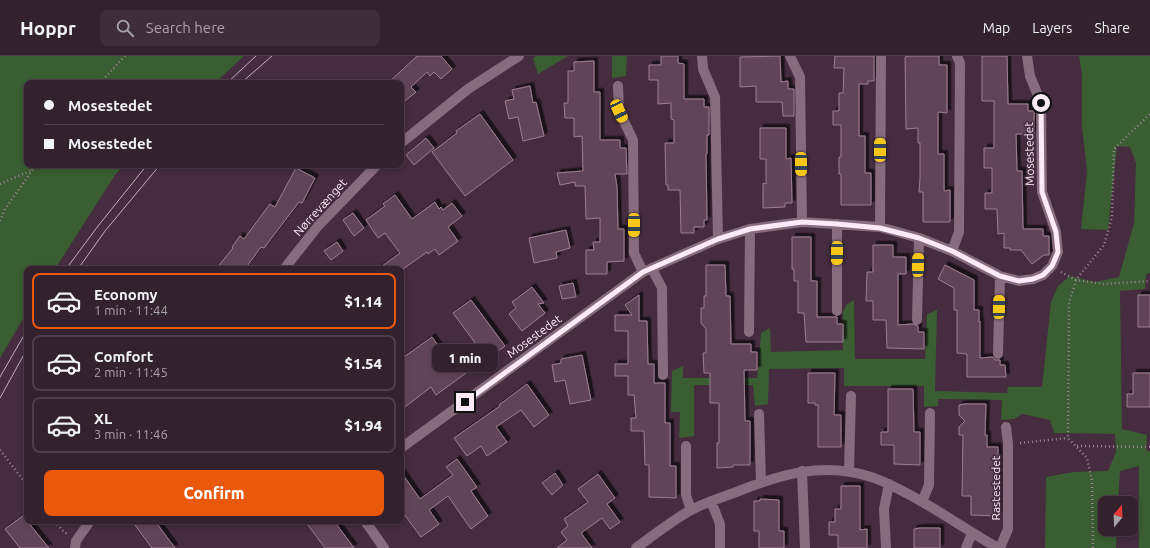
<!DOCTYPE html>
<html lang="en">
<head>
<meta charset="utf-8">
<style>
	body { margin:0; font-family:Ubuntu,sans-serif; background:#3f2e3a; color:#f1f3f6; height:100vh; display:flex; flex-direction:column; font-size:15px; white-space:nowrap }
	* { box-sizing:border-box; margin:0 }
	p { font-size:13px; color:#a9a3aa }
	.icon { flex:none; width:22px; height:22px; fill:none; stroke:currentColor; stroke-width:2; stroke-linecap:round; stroke-linejoin:round }
	.map { position:relative; flex:1; overflow:hidden }
	.drawer { position:absolute; left:24px; top:210px; width:380px; height:258px; display:flex; flex-direction:column; background:#34212e; border-radius:8px; box-shadow:0 2px 6px #0003,0 0 0 1px #4e3e4a }
	.drawer>* { flex:none }
	.guide { position:absolute; left:24px; top:24px; width:380px; height:88px; border-radius:8px; box-shadow:0 2px 6px #0003,0 0 0 1px #4e3e4a; display:grid; align-content:center; height:88px; padding:0 20px; background:#34212e }
	.needle { width:26px; rotate:19deg }
	.controls { position:absolute; left:1098px; top:440px; display:grid; gap:8px }
	.controls a { display:grid; place-items:center; width:40px; height:40px; border-radius:8px; background:#34212e; box-shadow:0 2px 6px #0003,0 0 0 1px #4e3e4a; font-size:20px }
	.end { position:absolute; width:18px; height:18px; margin:-9px; border:5px solid #fcebf6; background:#111; box-shadow:0 0 0 2px #111 }
	.from { border-radius:50% }
	.bubble { position:absolute; height:28px; border-radius:8px; background:#34212e; box-shadow:0 2px 6px #0003,0 0 0 1px #4e3e4a; font-size:13px; font-weight:800; line-height:28px; text-align:center }
	.car { position:absolute; width:12px; height:24px; margin:-12px -6px; border-radius:5px; box-shadow:0 0 3px 1px #0007; background:linear-gradient(#f5c518 24%,#345 0 40%,#f5c518 0 76%,#345 0 86%,#f5c518 0) }
	.guide b { display:flex; align-items:center; gap:14px; height:38px; font-size:15px }
	.guide b+b { border-top:1px solid #4e3e4a }
	.guide i { width:10px; height:10px; background:#f1f3f6 }
	ul { padding:7px 0 0; list-style:none }
	li { display:flex; align-items:center; gap:12px; height:56px; margin:0 8px 6px; padding:0 12px; border:2px solid #4e3e4a; border-radius:8px }
	li div { flex:1 }
	li b { display:block; font-size:15px }
	li em { font-style:normal; font-weight:800 }
	li.selected { border-color:#ea580c }
	li>.icon { width:36px; height:36px; stroke-width:1.5 }
	.primary-button { display:flex; gap:8px; margin-top:auto; padding:8px 20px }
	.primary-button a { flex:1; height:46px; border-radius:8px; background:#ea580c; color:#fff; font-size:16px; font-weight:800; line-height:46px; text-align:center }
	header { display:flex; align-items:center; gap:24px; box-sizing:border-box; height:56px; padding:0 20px; background:#34212e; border-bottom:1px solid #4e3e4a }
	header strong { font-size:19px }
	nav { display:flex; gap:22px; margin-inline-start:auto; font-size:14px }
	.search { width:280px; height:36px; background:#3f2e3a; display:flex; align-items:center; gap:10px; box-sizing:border-box; padding:0 14px; border-radius:8px; color:#a9a3aa; font-size:15px }
	.map>svg:first-child { display:block }
</style>
</head>
<body>
<header>
<strong>Hoppr</strong>
<div class="search"><svg class="icon" aria-label="search" viewBox="0 0 24 24"><circle cx="10" cy="10" r="6"/><path d="M15 15l6 6"/></svg>Search here</div>
<nav><a>Map</a><a>Layers</a><a>Share</a></nav>
</header>
<div class="map">
<svg width="1150" height="492" viewBox="0 0 1150 492">
	<defs>
		<filter id="shadow"><feDropShadow dx="3.5" dy="-3.5" stdDeviation="0" flood-color="#0009"/></filter>
	</defs>
	<rect width="100%" height="100%" fill="#452c3e"/>
	<path fill="#3a5d31" d="M0 0H244L215 27H27V109H124L115 119 55 213H27V256L0 302Z
		M536 0H568L538 18 533 2Z
		M612 0H627L626 20 612 22Z
		M1079 0H1150V217L1146 218 1145 233 1120 235 1122 373 1147 379 1146 393 1150 396V492H1139V410L1120 415 1118 447H1105V473H1117L1116 492H1045L1046 421 1073 416 1108 415 1116 396 1115 378 1054 377 1050 364 1022 358 1014 363 1001 364 1002 344 938 343V350L924 351V330H844V312L769 313 768 348 755 350 753 329H694V380L679 382 680 356H671L672 315 683 310V322H757L761 277 770 272 771 296 843 294V256L846 249 854 244 855 303H925L927 258 937 254 935 335 1007 337 1008 331H1042L1051 246 1058 230 1070 220 1095 226 1119 221 1134 167 1136 107 1130 91 1117 90 1108 174 1081 173 1087 115 1082 70V19Z"/>
	<path fill="#614558" stroke="#9d7e92" filter="url(#shadow)" d="M417 0H441L452 13 441 23 434 16 430 20 427 16 411 31 416 36 401 48V27H388Z
		M661 0H678V7L684 8V43H704V51H709V79H707V98H706L707 164H704V171H694V177H681L680 134H668V129H666L665 87H674V64L671 63V47L658 48V24H649V9H661Z
		M780 0 781 26 788 25V33H794V60H783L782 46H756V30L740 31V1Z
		M835 0H874V25H868V28H859V80H865V117H871V149H841V118H839V101H841V69H833V55H839V37H843L844 12H834Z
		M908 0H939V9H947V57L938 56V98H944V135L950 134V166H923V136H919L920 122V87H918V72L906 73 905 1Z
		M982 0H1007L1008 48H1028V55H1034V78H1016L1017 115H1022L1023 173H1043V180H1049V199H1044L1032 208 1021 194H1010V192H1004V177L998 178 997 153H985V137H992V112H984V92H994V45H982Z
		M594 5V36H600V84H620V92H626L627 118H615L617 131 618 173H624V205L607 206V218H586V194H594L593 186H600V162L586 163 585 130H575V126L560 129 557 117 583 115 582 80 574 81V62H565L564 47H568V15H574V6Z
		M530 30 533 47 536 46 544 80 523 85 518 61 509 63 505 45 514 43 512 34Z
		M480 58 513 104 465 140 432 96 457 77 456 75Z
		M760 72H786V103L791 102 792 147H785V151L763 152V127L766 128V103H760Z
		M426 82 434 92 414 109 406 99Z
		M296 112 315 122 302 147 299 146 264 192 261 191 245 213H216L233 192 232 191 240 180 244 183 270 148 275 151Z
		M395 139 412 163 435 146 439 153 441 151 443 154 452 147 462 160 448 171 458 185 439 199 435 193 428 198 427 196 403 213H378L400 197 385 177 378 182 366 164 385 150 383 148Z
		M353 157 364 172 354 180 343 164Z
		M566 174 570 192 556 196 557 202 534 207 529 182Z
		M792 181H811V225H817V261H837V268H843V286H806L804 257H798V225H794V213H792Z
		M337 186 343 195 331 204 324 195Z
		M873 189H893V201H906V218H898V269L913 268 918 270V276H924V293L887 292 886 264H873V245H866L867 216H873Z
		M706 209H725L726 240H730L731 288H751V296H757V314H744L745 365H750V409H733V411L717 412V387H719V347H710V317H704L703 297H706V273L701 267V252H704V240H706Z
		M945 209 974 224V254H979V266L980 265V302L993 301 995 304H1000V309H1005L1006 321H967V298L957 297V254H954V232L938 223Z
		M573 227 576 241 562 243 559 230Z
		M532 231 544 247 538 248 545 257 522 275 509 258 516 252 512 246Z
		M639 239V265H647L648 308H654V327H665V367H670V410H676V442L649 441V409H645L644 375H631V362H636L634 339H628V320H615V308H628V275H615V259H632L625 249Z
		M1138 239H1150V271H1138Z
		M471 244 505 290 487 303 453 257Z
		M432 281 449 305 454 301 466 317 436 339 431 331 401 354V303Z
		M582 299 591 344 570 348 565 324 555 326 552 309 561 307V303Z
		M808 317H835L834 359H841V391H818V349H815V347H808Z
		M1133 317H1150V351H1127V338H1133Z
		M527 328 549 359 534 371 521 354 496 371 507 386 487 400 481 390 467 400 454 382 500 350 499 349Z
		M888 333H913L914 376H920V409L894 408V389H881V376H888Z
		M965 348H986L985 379H987V391H998V460L971 459V440H962L963 379H959V371L965 365 959 359V349Z
		M457 403 477 431 471 435 488 460 471 473 448 440 429 454 439 468 421 481 401 454V416L420 443 453 419 446 411Z
		M555 417 563 429 552 439 542 427Z
		M598 418 615 442 607 448 620 466 610 473 602 462 581 477 592 492H557L567 484 561 476 568 470 564 463 588 446 578 433Z
		M841 430H860V474L867 473V492H838V479H829V466H835V453H841Z
		M760 443 779 444V475H784V492H759V475H754V445H760Z
		M24 459 27 465 49 492H20L5 473Z
		M132 465H155L175 492H152Z
		M305 465H334L354 492H325Z
		M920 472H940V492H914V473Z"/>
	<g fill="none" stroke-linecap="round" stroke-linejoin="round">
		<path stroke="#9c8695" stroke-width="2.5" stroke-dasharray="1 3" stroke-linecap="butt" d="M100 27 125 0
			M0 128 32 114
			M0 165 5 153 36 109
			M1061 216 1076 224 1103 228 1150 225
			M1020 387 1068 382
			M1077 390 1150 391
			M0 394 27 429
			M55 465 62 474 67 478
			M1093 492 1092 425 1087 402 1068 382 1069 247 1076 224 1104 189 1112 161 1114 93 1150 58"/>
		<path stroke="#876c7e" stroke-width="10" d="M702 0 703 13 715 41 718 183
			M790 0 800 21 802 166
			M618 30 619 55 633 84 634 197 643 216
			M401 87 468 33 519 0
			M880 171 881 0
			M952 195 959 176 960 7 957 0
			M284 213 318 170 377 109
			M652 213 662 232 663 319
			M837 255V168
			M917 264 919 182
			M749 276 750 173
			M998 298 1000 220
			M759 358 761 427
			M686 390V439L691 454
			M401 392 643 216 718 183 750 173 802 166 880 171 919 182 952 195 1000 220 1019 225 1033 223 1043 219 1052 210 1058 196 1056 176 1042 136 1041 47 1030 20 1027 0
			M802 415 805 492
			M849 415 851 340
			M711 445 720 468V492
			M922 446 929 429 930 357
			M365 465 384 492
			M75 492 76 485 90 465
			M636 492C654 479 671 465 691 454 706 446 723 441 739 435 782 418 822 406 868 420 883 424 896 432 910 439 940 455 968 475 998 492
			M886 492 884 453 889 428
			M966 492 972 477
			M1000 492 1008 473V388L1006 371"/>
		<path stroke="#c4b1be" stroke-width="1" d="M227 27 256 0
			M241 27 272 0
			M66 213 98 170 147 109
			M78 213 105 175 160 109
			M0 321 27 274
			M0 342 27 293"/>
	</g>
	<g fill="none" stroke-linecap="round" stroke-linejoin="round">
		<path stroke="#fcebf6" stroke-width="5" d="M465 346 643 216 718 183 750 173 802 166 837 168 880 172 919 182 952 195 1000 220 1019 225 1033 223 1043 219 1052 210 1058 196 1056 176 1042 136 1041 47"/>
	</g>
	<g text-anchor="middle" dominant-baseline="central" stroke-width="3" stroke-linejoin="round" paint-order="stroke">
		<g font-size="12" fill="#fcebf6" stroke="#452c3e">
			<text transform="translate(1029 98) rotate(-91)">Mosestedet</text>
			<text transform="translate(320 151) rotate(-48)">Nørrevænget</text>
			<text transform="translate(534 280) rotate(-36)">Mosestedet</text>
			<text transform="translate(995 432) rotate(-90)">Rastestedet</text>
		</g>
	</g>
</svg>
<div class="controls">
<a><svg class="needle" viewBox="-14 -14 28 28"><path d="M0-13l5 13h-10z" fill="#e53935"/><path d="M0 13l5-13h-10z" fill="#a9a3aa"/></svg></a>
</div>
<i class="end from" style="left:1041px;top:47px"></i>
<i class="end" style="left:465px;top:346px"></i>
<div class="bubble" style="left:432px;top:288px;width:66px">1 min</div>
<i class="car" style="left:619px;top:55px;rotate:155deg"></i>
<i class="car" style="left:880px;top:94px;rotate:0deg"></i>
<i class="car" style="left:801px;top:108px;rotate:179deg"></i>
<i class="car" style="left:634px;top:169px;rotate:180deg"></i>
<i class="car" style="left:837px;top:197px;rotate:181deg"></i>
<i class="car" style="left:918px;top:209px;rotate:1deg"></i>
<i class="car" style="left:999px;top:251px;rotate:1deg"></i>
<div class="guide">
<b><i class="from"></i>Mosestedet</b>
<b><i></i>Mosestedet</b>
</div>
<section class="drawer">
<ul>
<li class="selected"><svg class="icon" aria-label="car" viewBox="0 0 24 24"><path d="M5 17H2v-5l4-1 3-4h7l3 4 3 1v5h-3M9 17h6M6 11h13"/><circle cx="7" cy="17" r="2"/><circle cx="17" cy="17" r="2"/></svg><div><b>Economy</b><p>1 min · 11:44</p></div><em>$1.14</em></li>
<li><svg class="icon" aria-label="car" viewBox="0 0 24 24"><path d="M5 17H2v-5l4-1 3-4h7l3 4 3 1v5h-3M9 17h6M6 11h13"/><circle cx="7" cy="17" r="2"/><circle cx="17" cy="17" r="2"/></svg><div><b>Comfort</b><p>2 min · 11:45</p></div><em>$1.54</em></li>
<li><svg class="icon" aria-label="car" viewBox="0 0 24 24"><path d="M5 17H2v-5l4-1 3-4h7l3 4 3 1v5h-3M9 17h6M6 11h13"/><circle cx="7" cy="17" r="2"/><circle cx="17" cy="17" r="2"/></svg><div><b>XL</b><p>3 min · 11:46</p></div><em>$1.94</em></li>
</ul>
<div class="primary-button"><a>Confirm</a></div>
</section>
</div>
</body>
</html>
